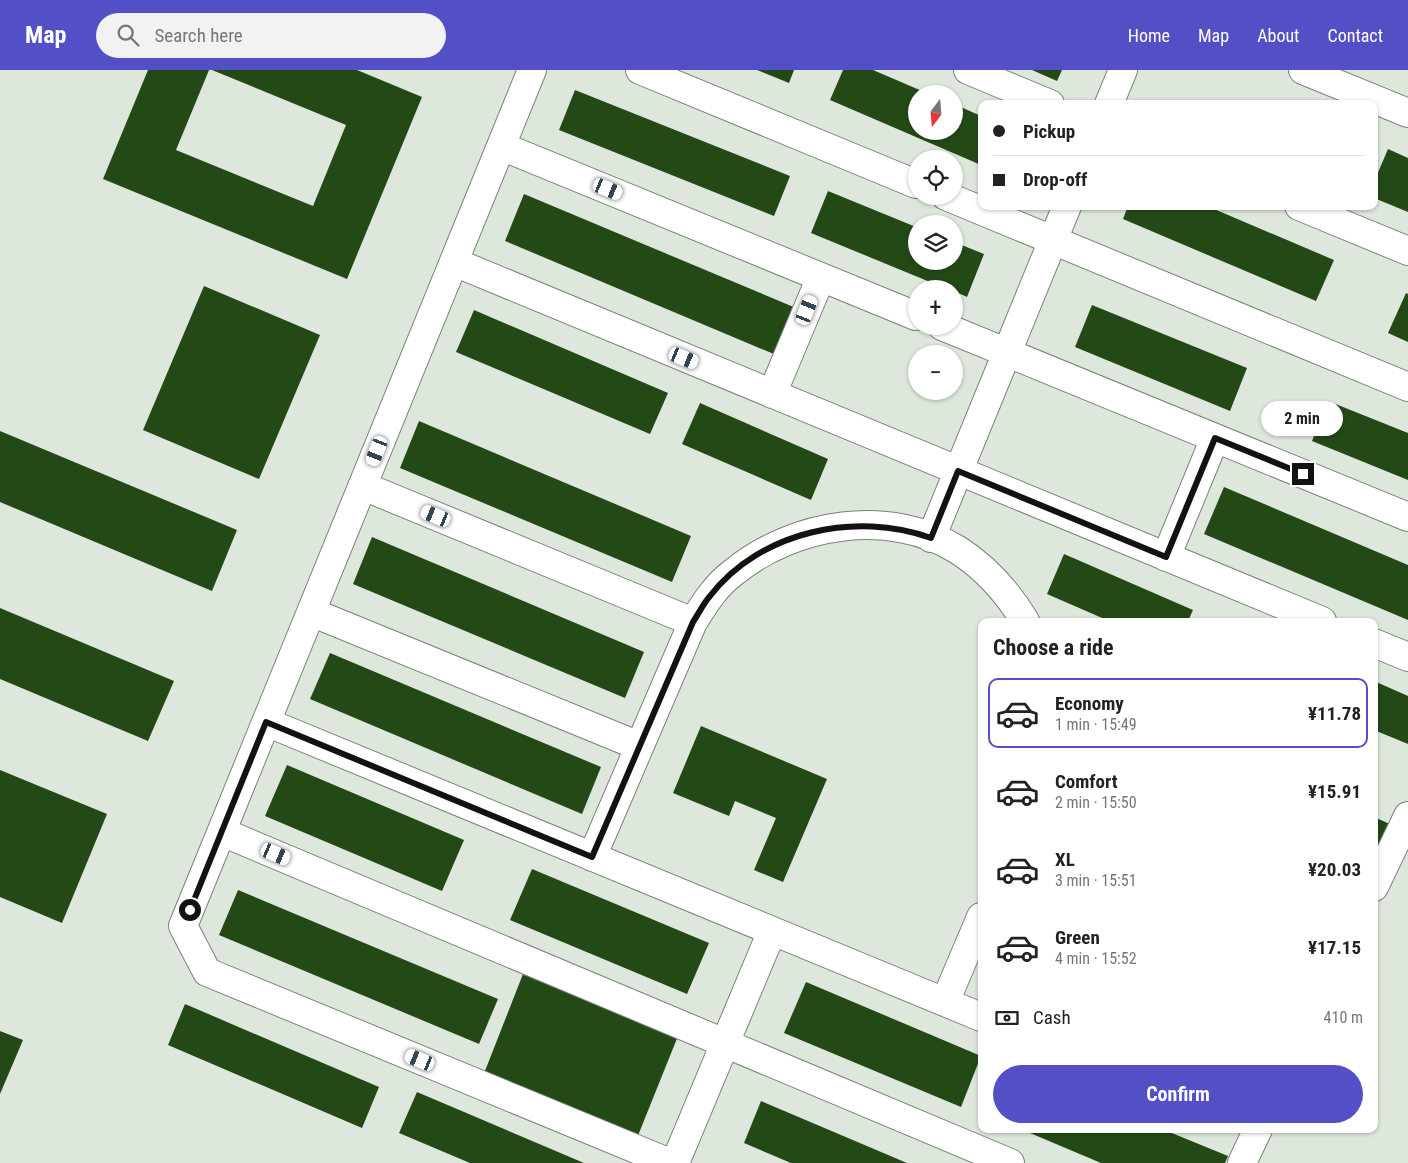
<!DOCTYPE html>
<html lang="en">
<head>
<meta charset="utf-8">
<style>
	body { margin:0; font-family:"Roboto Condensed",sans-serif; background:#f2f2f2; color:#222; height:100vh; display:flex; flex-direction:column; font-size:19px; white-space:nowrap }
	* { box-sizing:border-box; margin:0 }
	p { font-size:16px; color:#767676 }
	.icon { flex:none; width:28px; height:28px; fill:none; stroke:currentColor; stroke-width:2; stroke-linecap:round; stroke-linejoin:round }
	.map { position:relative; flex:1; overflow:hidden }
	.panel { position:absolute; left:978px; top:548px; width:400px; height:515px; display:flex; flex-direction:column; background:#fff; border-radius:10px; box-shadow:0 1px 4px #0004 }
	.panel>* { flex:none }
	.guide { position:absolute; left:978px; top:30px; width:400px; height:110px; border-radius:10px; box-shadow:0 1px 4px #0004; display:grid; align-content:center; height:110px; padding:0 15px; background:#fff }
	.needle { width:32px; rotate:196deg }
	.buttons { position:absolute; left:908px; top:15px; display:grid; gap:10px }
	.buttons a { display:grid; place-items:center; width:55px; height:55px; border-radius:50%; background:#fff; box-shadow:0 1px 4px #0004; font-size:25px }
	.end { position:absolute; width:22px; height:22px; margin:-11px; border:6px solid #10130f; background:#fff; box-shadow:0 0 0 2px #fff }
	.from { border-radius:50% }
	.bubble { position:absolute; height:35px; border-radius:18px; background:#fff; box-shadow:0 1px 4px #0004; font-size:16px; font-weight:700; line-height:35px; text-align:center }
	.car { position:absolute; width:15px; height:30px; margin:-15px -8px; border-radius:6px; box-shadow:0 0 4px 1px #0007; background:linear-gradient(#fff 24%,#345 0 40%,#fff 0 76%,#345 0 86%,#fff 0) }
	.guide b { display:flex; align-items:center; gap:18px; height:48px; font-size:19px }
	.guide b+b { border-top:1px solid #e0e0e0 }
	.guide i { width:12px; height:12px; background:#222 }
	ul { padding:0; list-style:none }
	li { display:flex; align-items:center; gap:15px; height:70px; margin:0 10px 8px; padding:0 5px; border:2px solid transparent; border-radius:10px }
	li div { flex:1 }
	li b { display:block; font-size:19px }
	li em { font-style:normal; font-weight:700 }
	li.current { border-color:#524fc7 }
	li>.icon { width:45px; height:45px; stroke-width:1.5 }
	h2 { padding:0 15px; font-size:22px; line-height:60px }
	.pay { display:flex; align-items:center; gap:12px; height:55px; padding:0 15px; font-size:19px }
	.pay p { margin-inline-start:auto }
	.action { display:flex; gap:10px; margin-top:auto; padding:10px 15px }
	.action a { flex:1; height:58px; border-radius:30px; background:#524fc7; color:#fff; font-size:20px; font-weight:700; line-height:58px; text-align:center }
	header { display:flex; align-items:center; gap:30px; box-sizing:border-box; height:70px; padding:0 25px; background:#524fc7; color:#fff }
	header strong { font-size:24px }
	nav { display:flex; gap:28px; margin-inline-start:auto; font-size:18px }
	.search { width:350px; height:45px; background:#f2f2f2; display:flex; align-items:center; gap:12px; box-sizing:border-box; padding:0 18px; border-radius:28px; color:#767676; font-size:19px }
	.map>svg:first-child { display:block }
</style>
</head>
<body>
<header>
<strong>Map</strong>
<div class="search"><svg class="icon" aria-label="search" viewBox="0 0 24 24"><circle cx="10" cy="10" r="6"/><path d="M15 15l6 6"/></svg>Search here</div>
<nav><a>Home</a><a>Map</a><a>About</a><a>Contact</a></nav>
</header>
<div class="map">
<svg width="1408" height="1093" viewBox="0 0 1408 1093">
	<rect width="100%" height="100%" fill="#dde7db"/>
	<path fill="#234a16" d="M148 0H209L176 80 313 136 346 55 212 0H357L422 27 347 209 103 109Z
		M757 0H794L789 13Z
		M843 0H873L929 24H916V61H954V34L981 46V95L830 30Z
		M1032 0H1062L1057 11Z
		M575 20 790 106 774 146 559 60Z
		M1388 79 1408 88V142L1374 128V112Z
		M828 121 916 157V191H954V172L984 184 967 227 954 221V219H947L811 163Z
		M524 124 796 238 776 285 505 171Z
		M1128 136H1207L1334 190 1316 231 1123 149Z
		M204 216 320 265 259 409 143 360Z
		M1406 223 1408 224V272L1388 263Z
		M1092 235 1247 298 1230 341 1075 277Z
		M474 240 668 323 650 364 456 282Z
		M1328 331 1408 363V410L1312 371Z
		M700 333 828 389 811 430 682 374Z
		M419 351 691 466 672 512 400 398Z
		M0 361 237 460 212 521 0 432Z
		M1224 417 1408 495V550L1204 464Z
		M372 467 644 582 625 628 353 514Z
		M1064 484 1193 540 1188 551H1109L1047 524Z
		M0 538 174 611 148 671 0 609Z
		M330 583 601 697 582 744 310 629Z
		M1374 611 1408 626V674L1374 660Z
		M701 656 827 709 783 812 754 800 776 748 735 731 729 746 673 723Z
		M287 695 464 770 442 821 265 746Z
		M0 700 107 744 62 853 0 827Z
		M1374 747 1392 755 1374 798Z
		M532 799 709 873 687 924 510 850Z
		M238 820 498 929 479 974 219 865Z
		M523 904 678 966 637 1068 483 1006Z
		M806 912 981 986 961 1037 784 963Z
		M185 934 379 1017 362 1058 168 975Z
		M0 961 23 970 0 1024Z
		M417 1022 584 1093H470L399 1063Z
		M761 1031 907 1093H791L744 1073Z
		M1032 1059H1162L1228 1086 1225 1093H1101L1030 1063Z"/>
	<g fill="none" stroke-linecap="round" stroke-linejoin="round">
		<defs>
			<path id="minor" d="M532 0 183 856 207 902 670 1093
				M640 0 916 114
				M968 0 1050 34
				M1303 0 1408 43
				M1109 34 1123 0
				M501 76 916 246
				M946 126 1408 317
				M1299 136 1408 181
				M454 192 1322 551
				M942 256 1408 447
				M772 324 821 207
				M363 416 693 552
				M931 468 1067 136
				M1166 487 1215 368
				M311 542 639 676
				M1374 573 1408 587
				M266 652 981 947
				M222 762 1010 1093
				M592 787 693 552C705 533 716 515 734 502 794 453 890 437 958 480 986 498 1008 523 1025 551
				M1374 817 1408 746
				M945 932 981 847
				M675 1093 772 861
				M1242 1093 1258 1059"/>
		</defs>
		<use href="#minor" stroke="#7a8378" stroke-width="30"/>
		<use href="#minor" stroke="#fff" stroke-width="28"/>
	</g>
	<g fill="none" stroke-linecap="round" stroke-linejoin="round">
		<path stroke="#10130f" stroke-width="6" d="M190 840 266 652 592 787 693 552C699 543 703 534 710 526 760 461 856 441 931 468L958 401 1166 487 1215 368 1303 404"/>
	</g>
</svg>
<div class="buttons">
<a><svg class="needle" viewBox="-14 -14 28 28"><path d="M0-13l5 13h-10z" fill="#e53935"/><path d="M0 13l5-13h-10z" fill="#767676"/></svg></a>
<a><svg class="icon" aria-label="locate" viewBox="0 0 24 24"><circle cx="12" cy="12" r="6"/><path d="M12 2v4M12 18v4M2 12h4M18 12h4"/></svg></a>
<a><svg class="icon" aria-label="layers" viewBox="0 0 24 24"><path d="M12 4l9 5-9 5-9-5zM3 14l9 5 9-5"/></svg></a>
<a>+</a>
<a>−</a>
</div>
<i class="end from" style="left:190px;top:840px"></i>
<i class="end" style="left:1303px;top:404px"></i>
<div class="bubble" style="left:1261px;top:331px;width:82px">2 min</div>
<i class="car" style="left:608px;top:119px;rotate:112deg"></i>
<i class="car" style="left:807px;top:240px;rotate:22deg"></i>
<i class="car" style="left:684px;top:288px;rotate:112deg"></i>
<i class="car" style="left:377px;top:381px;rotate:202deg"></i>
<i class="car" style="left:436px;top:446px;rotate:292deg"></i>
<i class="car" style="left:276px;top:784px;rotate:113deg"></i>
<i class="car" style="left:420px;top:990px;rotate:292deg"></i>
<div class="guide">
<b><i class="from"></i>Pickup</b>
<b><i></i>Drop-off</b>
</div>
<section class="panel">
<h2>Choose a ride</h2>
<ul>
<li class="current"><svg class="icon" aria-label="car" viewBox="0 0 24 24"><path d="M5 17H2v-5l4-1 3-4h7l3 4 3 1v5h-3M9 17h6M6 11h13"/><circle cx="7" cy="17" r="2"/><circle cx="17" cy="17" r="2"/></svg><div><b>Economy</b><p>1 min · 15:49</p></div><em>¥11.78</em></li>
<li><svg class="icon" aria-label="car" viewBox="0 0 24 24"><path d="M5 17H2v-5l4-1 3-4h7l3 4 3 1v5h-3M9 17h6M6 11h13"/><circle cx="7" cy="17" r="2"/><circle cx="17" cy="17" r="2"/></svg><div><b>Comfort</b><p>2 min · 15:50</p></div><em>¥15.91</em></li>
<li><svg class="icon" aria-label="car" viewBox="0 0 24 24"><path d="M5 17H2v-5l4-1 3-4h7l3 4 3 1v5h-3M9 17h6M6 11h13"/><circle cx="7" cy="17" r="2"/><circle cx="17" cy="17" r="2"/></svg><div><b>XL</b><p>3 min · 15:51</p></div><em>¥20.03</em></li>
<li><svg class="icon" aria-label="car" viewBox="0 0 24 24"><path d="M5 17H2v-5l4-1 3-4h7l3 4 3 1v5h-3M9 17h6M6 11h13"/><circle cx="7" cy="17" r="2"/><circle cx="17" cy="17" r="2"/></svg><div><b>Green</b><p>4 min · 15:52</p></div><em>¥17.15</em></li>
</ul>
<div class="pay"><svg class="icon" aria-label="cash" viewBox="0 0 24 24"><path d="M3 7h18v10H3z"/><circle cx="12" cy="12" r="2"/></svg>Cash<p>410 m</p></div>
<div class="action"><a>Confirm</a></div>
</section>
</div>
</body>
</html>
